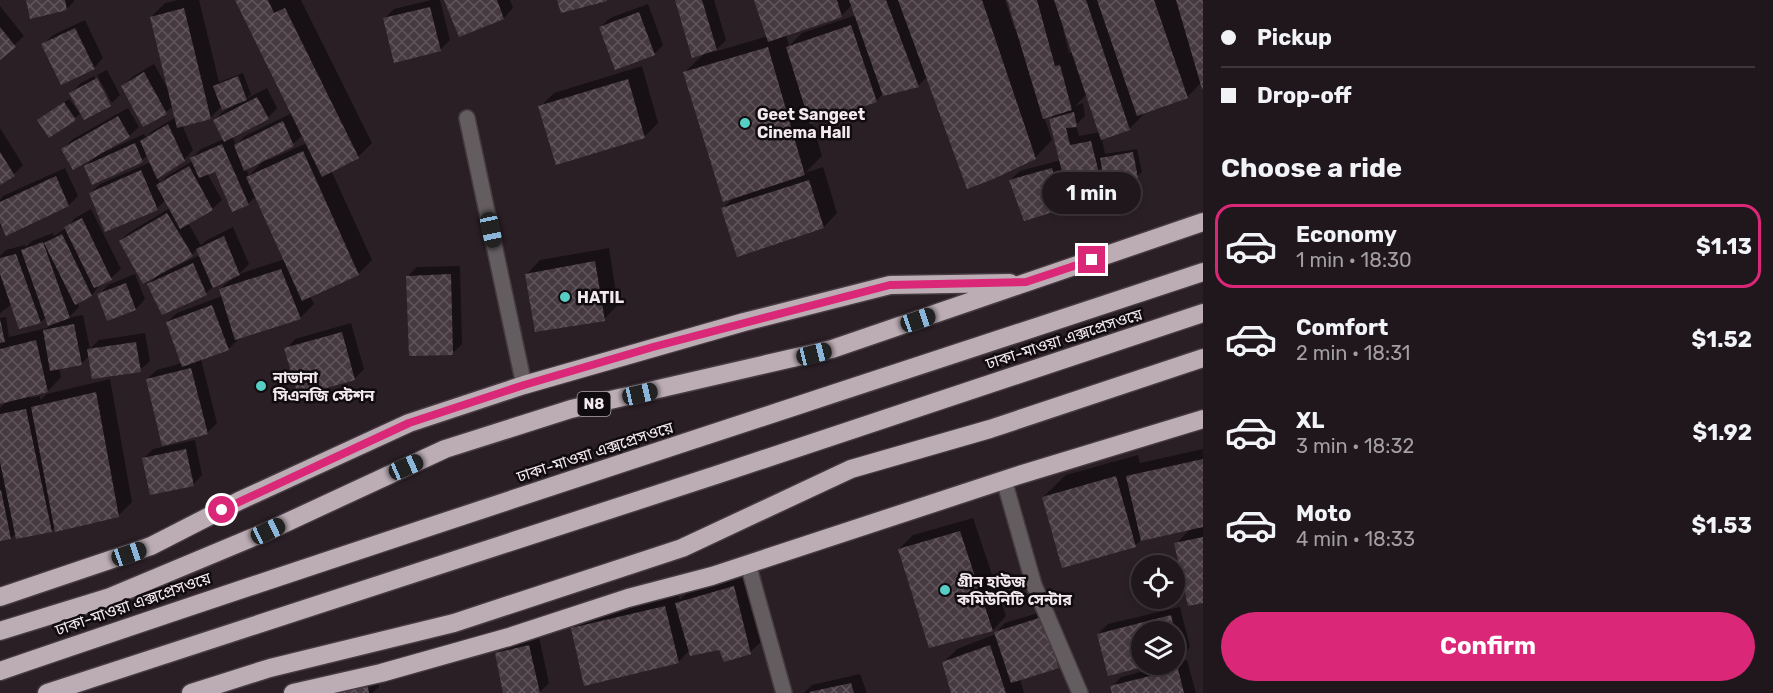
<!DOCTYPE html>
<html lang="en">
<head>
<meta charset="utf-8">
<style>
	body { margin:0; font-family:Rubik,"Noto Sans Bengali",sans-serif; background:#282025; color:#f1f3f6; height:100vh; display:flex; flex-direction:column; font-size:22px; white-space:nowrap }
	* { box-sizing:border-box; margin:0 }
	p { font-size:20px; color:#a29fa3 }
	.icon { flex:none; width:33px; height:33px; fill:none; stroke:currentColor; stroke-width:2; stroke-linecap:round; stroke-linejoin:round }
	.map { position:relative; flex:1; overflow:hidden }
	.panel { display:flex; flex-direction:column; background:#20171c; width:570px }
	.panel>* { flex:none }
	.top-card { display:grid; align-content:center; height:132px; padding:0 18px; background:#20171c }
	.buttons { position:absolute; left:1131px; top:555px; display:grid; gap:12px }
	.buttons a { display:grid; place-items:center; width:54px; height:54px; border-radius:50%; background:#20171c; box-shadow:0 3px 9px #0003,0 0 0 2px #3d363b; font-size:30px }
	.end { position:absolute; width:27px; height:27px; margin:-14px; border:8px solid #db2777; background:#fff; box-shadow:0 0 0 3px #fff }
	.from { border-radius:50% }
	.bubble { position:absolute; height:42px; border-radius:21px; background:#20171c; box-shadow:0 3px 9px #0003,0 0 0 2px #3d363b; font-size:20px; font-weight:700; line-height:42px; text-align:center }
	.car { position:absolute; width:18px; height:36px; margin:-18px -9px; border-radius:8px; box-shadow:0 0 4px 2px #0007; background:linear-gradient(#222 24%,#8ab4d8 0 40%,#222 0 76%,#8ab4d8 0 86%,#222 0) }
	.top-card b { display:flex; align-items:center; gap:21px; height:57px; font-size:22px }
	.top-card b+b { border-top:2px solid #3d363b }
	.top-card i { width:15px; height:15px; background:#f1f3f6 }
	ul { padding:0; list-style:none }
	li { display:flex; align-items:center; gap:18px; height:84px; margin:0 12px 9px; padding:0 6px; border:3px solid transparent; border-radius:18px }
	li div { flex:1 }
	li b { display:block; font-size:22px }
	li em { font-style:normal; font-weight:700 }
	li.on { border-color:#db2777 }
	li>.icon { width:54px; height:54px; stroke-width:1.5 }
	h2 { padding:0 18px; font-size:27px; line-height:72px }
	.cta { display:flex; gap:12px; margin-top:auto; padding:12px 18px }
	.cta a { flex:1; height:69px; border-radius:36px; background:#db2777; color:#fff; font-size:24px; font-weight:700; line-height:69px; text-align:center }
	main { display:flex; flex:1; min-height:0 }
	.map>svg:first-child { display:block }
</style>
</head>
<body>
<main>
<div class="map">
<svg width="1203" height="693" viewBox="0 0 1203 693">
	<defs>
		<pattern id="building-cross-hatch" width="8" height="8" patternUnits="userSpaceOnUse" patternTransform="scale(1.5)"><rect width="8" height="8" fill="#463940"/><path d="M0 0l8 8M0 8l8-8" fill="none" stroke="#61565c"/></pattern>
	</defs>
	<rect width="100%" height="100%" fill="#2b1f26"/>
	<path fill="#0007" fill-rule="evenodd" d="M27 0H75L67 9Z
		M178 0H199L219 82 243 73 251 94 246 99 267 88 277 108 268 118 232 136 236 145 245 136 292 113 237 0H301L372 143 358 157 331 170 372 260 358 274 310 296 314 304 300 318 237 338 238 340 228 349 201 359 217 423 207 433 147 379 157 370 182 363 167 322 177 313 222 296 220 289 232 278 214 286 206 293 162 313 149 284 158 275 120 241 130 232 170 208 166 200 157 208 90 193 100 184 151 162 148 155 142 160 86 166 96 156 63 149 73 139 128 108 139 127 129 136 106 149 107 151 144 134 146 137 151 132 176 117 173 106 166 112 144 125 123 86 132 77 154 64 168 89 151 17 165 3ZM233 104 234 106 224 111 214 120 224 139 201 149 192 158 193 161 167 176 160 183 157 177 184 160 193 150 182 125 210 118 222 106ZM303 135 307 143 269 160 268 157 293 144ZM265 159 249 176 246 169ZM215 170 248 204 256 196 285 259 239 274 249 264 233 227 207 240 201 245 188 223 212 209 222 200 207 173ZM197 249 200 255 173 268 172 266 192 255Z
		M431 0H440L450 40 440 50 385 18 394 9Z
		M446 0H510L513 8 504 18Z
		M676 0H714L726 40 714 52 768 36 756 0H1005L1015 30 1018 29 1009 0H1203V85L1202 82 1187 97 1142 113 1143 115 1129 129 1102 139 1105 154 1137 149 1142 172 1137 176 1103 166 1098 172 1066 178 1072 199 1062 208 1010 180 1020 171 1061 160 1050 119 1056 114 1044 117 1052 140 1035 158 927 77 918 86 883 94 876 101 812 122 822 156 805 173 823 167 837 213 824 227 738 255 723 208 735 196 685 72 705 53ZM852 5 856 15 802 33 789 46 786 34 841 16ZM1065 29 1073 52 1069 53 1063 30ZM1087 94 1100 132 1079 136 1076 125 1085 116 1083 103 1075 106Z
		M648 4 663 45 654 54 600 27 610 18Z
		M0 6 24 36 0 58Z
		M85 20 103 58 94 68 43 45 53 35Z
		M642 66 658 123 644 137 540 107 554 93Z
		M107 70 120 95 112 103 97 75Z
		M94 76 108 104H112L85 118 71 93 81 83Z
		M69 99 80 114 49 136 43 116Z
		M0 128 23 165 14 174 0 184Z
		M65 168 78 196 69 205 7 234 3 225 0 228V200L3 196Z
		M91 209 121 269 111 278 100 284 92 295 77 302 79 307 68 318 83 315 90 349 99 340 145 333 150 361 140 370 90 355 81 364 59 368 61 377 48 391 30 395V398L40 396V400L47 394 110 379 132 502 118 516 56 526 51 531 17 532 11 538 0 540V408L8 400 0 402V318L6 317 9 337 47 328 49 326 46 317 41 322 20 327 12 304 0 313V256L6 250 25 245 26 247 32 241 53 233 54 236 66 228 75 218Z
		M609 248 618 305 604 319 527 274 540 260Z
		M460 266 462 344 453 353 408 276 417 267Z
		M135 274 145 299 136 309 108 319 99 295 108 285Z
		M351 323 364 369 354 379 286 349 295 339Z
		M195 440 202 475 193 485 143 459 153 449Z
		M1203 449V602L1176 544 1191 528 1142 539 1135 546 1043 497 1066 475 1138 455 1140 463Z
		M973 518 1006 616 993 630 899 549 913 535Z
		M747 574 764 639 750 652 720 649 690 650 678 662 572 629 586 615 678 593 680 600 690 590Z
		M1180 607 1190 647 1181 656 1174 658V632H1142V664H1148L1109 674 1098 634 1108 624Z
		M1051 609 1068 657 1059 666 1020 679 1024 693H953L943 663 957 649 996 634V632L1005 623Z
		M539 637 549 683 540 692 505 693 497 654 506 644Z
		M1187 660 1196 693H1113L1112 687 1121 677Z
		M376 672 379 687 372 693H311Z
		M860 674 867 693H804L812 685Z"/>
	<path fill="url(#building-cross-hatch)" d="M26 0H65L67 10 30 19Z
		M235 0H268L274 13 285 8 359 158 322 177Z
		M444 0H497L504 19 459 37Z
		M557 0H607V1L561 13Z
		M675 0H702L717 50 692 58Z
		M754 0H837L842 17 768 42Z
		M849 0H886L919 87 883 96Z
		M898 0H982L1036 159 991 180 967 189Z
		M1007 0H1037L1055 66 1060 65 1072 110 1043 119Z
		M1054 0H1086L1130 130 1101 140Z
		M1097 0H1154L1188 98 1137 116Z
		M1176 0H1203V89H1202Z
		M430 7 441 51 394 63 383 18Z
		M184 8 211 119 177 128 150 17Z
		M639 12 655 55 615 70 599 27Z
		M851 25 877 102 810 124 786 47Z
		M0 27 16 47 0 60Z
		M75 28 95 69 61 85 41 44Z
		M768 47 805 175 723 202 683 72Z
		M144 72 167 114 143 127 121 86Z
		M238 76 247 100 222 110 213 86Z
		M97 78 111 106 84 120 69 93Z
		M628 79 645 138 556 165 538 106Z
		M257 97 269 119 224 142 213 120Z
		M64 102 76 120 49 138 37 120Z
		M1074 112 1077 127 1066 128 1070 145 1091 141 1099 173 1064 180 1049 119Z
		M118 116 130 137 73 170 61 149Z
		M283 121 294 146 244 171 234 145Z
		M168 124 185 161 157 179 140 141Z
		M135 143 143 162 92 185 84 166Z
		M222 144 249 205 232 212 215 172 199 178 190 158Z
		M303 151 359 275 302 301 246 177Z
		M0 152 15 176 0 185Z
		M1133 152 1138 178 1105 184 1100 158Z
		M189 166 213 210 180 229 156 185Z
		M1052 168 1063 209 1024 221 1009 180Z
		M141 170 158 210 105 232 89 193Z
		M56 176 69 206 6 236 0 223V202Z
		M809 180 824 228 737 257 721 208Z
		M167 213 193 256 143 284 119 241Z
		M82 218 112 280 94 288 64 227Z
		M62 234 92 296 75 305 44 243Z
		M224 236 240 275 213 288 196 249Z
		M43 242 70 318 48 326 21 250Z
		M16 254 41 323 19 329 0 274V258Z
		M595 261 605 321 535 332 525 274Z
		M193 263 207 295 162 315 147 284Z
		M281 269 301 319 235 340 219 289Z
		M451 274 453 355 409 356 406 276Z
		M126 283 136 310 107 321 97 294Z
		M212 305 229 350 182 367 166 322Z
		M0 319 5 342 0 343Z
		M74 324 82 365 50 371 43 330Z
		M342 332 355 380 298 396 284 348Z
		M36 340 48 392 0 404V349Z
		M136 342 141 372 92 379 87 349Z
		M191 368 208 434 162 446 146 379Z
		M96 392 119 517 55 532 31 407Z
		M26 409 52 532 16 539 0 462V414Z
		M186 449 194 486 150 495 142 458Z
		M1203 459V527L1141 541 1126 476Z
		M1116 476 1136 547 1062 568 1042 497Z
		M1 490 11 539 0 541V491Z
		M960 531 993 631 929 648 898 549Z
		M1203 537V603L1188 606 1174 543Z
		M734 586 751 654 724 662 719 650 690 656 675 603Z
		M665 606 679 663 584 686 571 628Z
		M1171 615 1175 632H1142V664L1151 665 1108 676 1097 634Z
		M1042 617 1059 668 1011 683 994 632Z
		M1174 633 1182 658 1174 659Z
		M529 645 540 693H503L495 653Z
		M990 645 1006 693H951L942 662Z
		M1178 669 1184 693H1112L1110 686Z
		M367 681 369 693H316Z
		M851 683 854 693H810L809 692Z"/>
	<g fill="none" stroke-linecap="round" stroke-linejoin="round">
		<defs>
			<path id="minor" d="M467 118 524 385
				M1004 480 1034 585 1080 693
				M748 564 784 693"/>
			<path id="highway" d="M0 597 151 546 239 501 409 423 524 385 744 322 890 285 1010 283
				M0 631 110 597 268 531 445 449 571 409 832 349 1203 222
				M0 671C400 534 802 405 1203 272
				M47 693 716 475 1203 313
				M191 693 270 668 454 623 682 548 851 469 990 429 1203 358
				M293 693 381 673 509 637 628 598 712 576 1016 476 1203 419"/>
		</defs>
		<use href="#minor" stroke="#473b42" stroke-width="18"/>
		<use href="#highway" stroke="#473b42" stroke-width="21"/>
		<use href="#minor" stroke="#635d60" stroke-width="15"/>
		<use href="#highway" stroke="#bcadb5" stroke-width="18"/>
	</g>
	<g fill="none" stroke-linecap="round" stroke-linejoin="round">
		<path stroke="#db2777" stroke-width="8" d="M222 510 409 423 524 385 653 347 890 285 1026 282 1092 260"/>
	</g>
	<g fill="#56cec4" stroke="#100b0e" stroke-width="2">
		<circle cx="745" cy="123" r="6"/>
		<circle cx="565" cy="297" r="6"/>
		<circle cx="261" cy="386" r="6"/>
		<circle cx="945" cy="590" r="6"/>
	</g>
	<g text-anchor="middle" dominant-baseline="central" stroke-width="5" stroke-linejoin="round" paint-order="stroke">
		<rect fill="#100b0e" stroke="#aea6ab" stroke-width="1.5" x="577.5" y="392" width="33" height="24" rx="4.5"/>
		<g font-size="15" font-weight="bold" fill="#f2e9ee">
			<text x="594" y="404">N8</text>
		</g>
		<g font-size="16" font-weight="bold" fill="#f2e9ee" stroke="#100b0e" text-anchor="start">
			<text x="757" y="114">Geet Sangeet<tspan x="757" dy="18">Cinema Hall</tspan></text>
			<text x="577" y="297">HATIL</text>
			<text x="273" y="377">নাভানা<tspan x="273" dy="18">সিএনজি স্টেশন</tspan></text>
			<text x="957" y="581">গ্রীন হাউজ<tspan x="957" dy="18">কমিউনিটি সেন্টার</tspan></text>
		</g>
		<g font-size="16" fill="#f2e9ee" stroke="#100b0e">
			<text transform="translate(1064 339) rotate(-18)">ঢাকা-মাওয়া এক্সপ্রেসওয়ে</text>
			<text transform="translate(595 452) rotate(-18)">ঢাকা-মাওয়া এক্সপ্রেসওয়ে</text>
			<text transform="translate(133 604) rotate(-19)">ঢাকা-মাওয়া এক্সপ্রেসওয়ে</text>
		</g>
	</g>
</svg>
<div class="buttons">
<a><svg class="icon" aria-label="locate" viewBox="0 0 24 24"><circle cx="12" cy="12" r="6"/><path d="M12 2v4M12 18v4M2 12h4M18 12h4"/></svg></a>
<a><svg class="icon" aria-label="layers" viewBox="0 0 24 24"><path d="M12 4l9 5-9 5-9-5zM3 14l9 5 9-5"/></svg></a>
</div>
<i class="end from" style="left:222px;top:510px"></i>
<i class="end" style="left:1092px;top:260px"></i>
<div class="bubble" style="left:1042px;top:172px;width:99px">1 min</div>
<i class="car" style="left:491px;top:230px;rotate:168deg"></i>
<i class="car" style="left:918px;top:320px;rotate:71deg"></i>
<i class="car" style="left:814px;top:354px;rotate:76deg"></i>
<i class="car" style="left:640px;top:394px;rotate:77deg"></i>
<i class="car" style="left:406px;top:467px;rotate:66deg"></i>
<i class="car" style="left:268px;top:531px;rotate:65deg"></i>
<i class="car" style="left:129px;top:554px;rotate:71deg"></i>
</div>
<section class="panel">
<div class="top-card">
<b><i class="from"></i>Pickup</b>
<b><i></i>Drop-off</b>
</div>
<h2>Choose a ride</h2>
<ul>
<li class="on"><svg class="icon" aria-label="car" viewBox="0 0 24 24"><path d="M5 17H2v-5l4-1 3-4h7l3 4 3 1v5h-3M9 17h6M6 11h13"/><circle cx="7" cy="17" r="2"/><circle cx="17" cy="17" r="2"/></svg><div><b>Economy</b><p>1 min · 18:30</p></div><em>$1.13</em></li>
<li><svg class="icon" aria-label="car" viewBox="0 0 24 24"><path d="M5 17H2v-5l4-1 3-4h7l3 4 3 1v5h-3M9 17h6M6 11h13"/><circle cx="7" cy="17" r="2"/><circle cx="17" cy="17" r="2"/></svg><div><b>Comfort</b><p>2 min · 18:31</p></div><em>$1.52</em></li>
<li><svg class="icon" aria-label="car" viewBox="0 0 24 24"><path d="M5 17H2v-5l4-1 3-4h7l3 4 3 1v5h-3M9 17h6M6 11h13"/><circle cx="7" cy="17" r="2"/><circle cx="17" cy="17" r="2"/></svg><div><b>XL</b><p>3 min · 18:32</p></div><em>$1.92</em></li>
<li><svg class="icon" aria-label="car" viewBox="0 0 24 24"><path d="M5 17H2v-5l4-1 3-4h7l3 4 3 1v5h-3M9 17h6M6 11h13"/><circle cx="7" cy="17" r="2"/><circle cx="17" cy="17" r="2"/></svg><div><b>Moto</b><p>4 min · 18:33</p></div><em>$1.53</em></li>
</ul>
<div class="cta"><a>Confirm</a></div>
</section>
</main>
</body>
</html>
